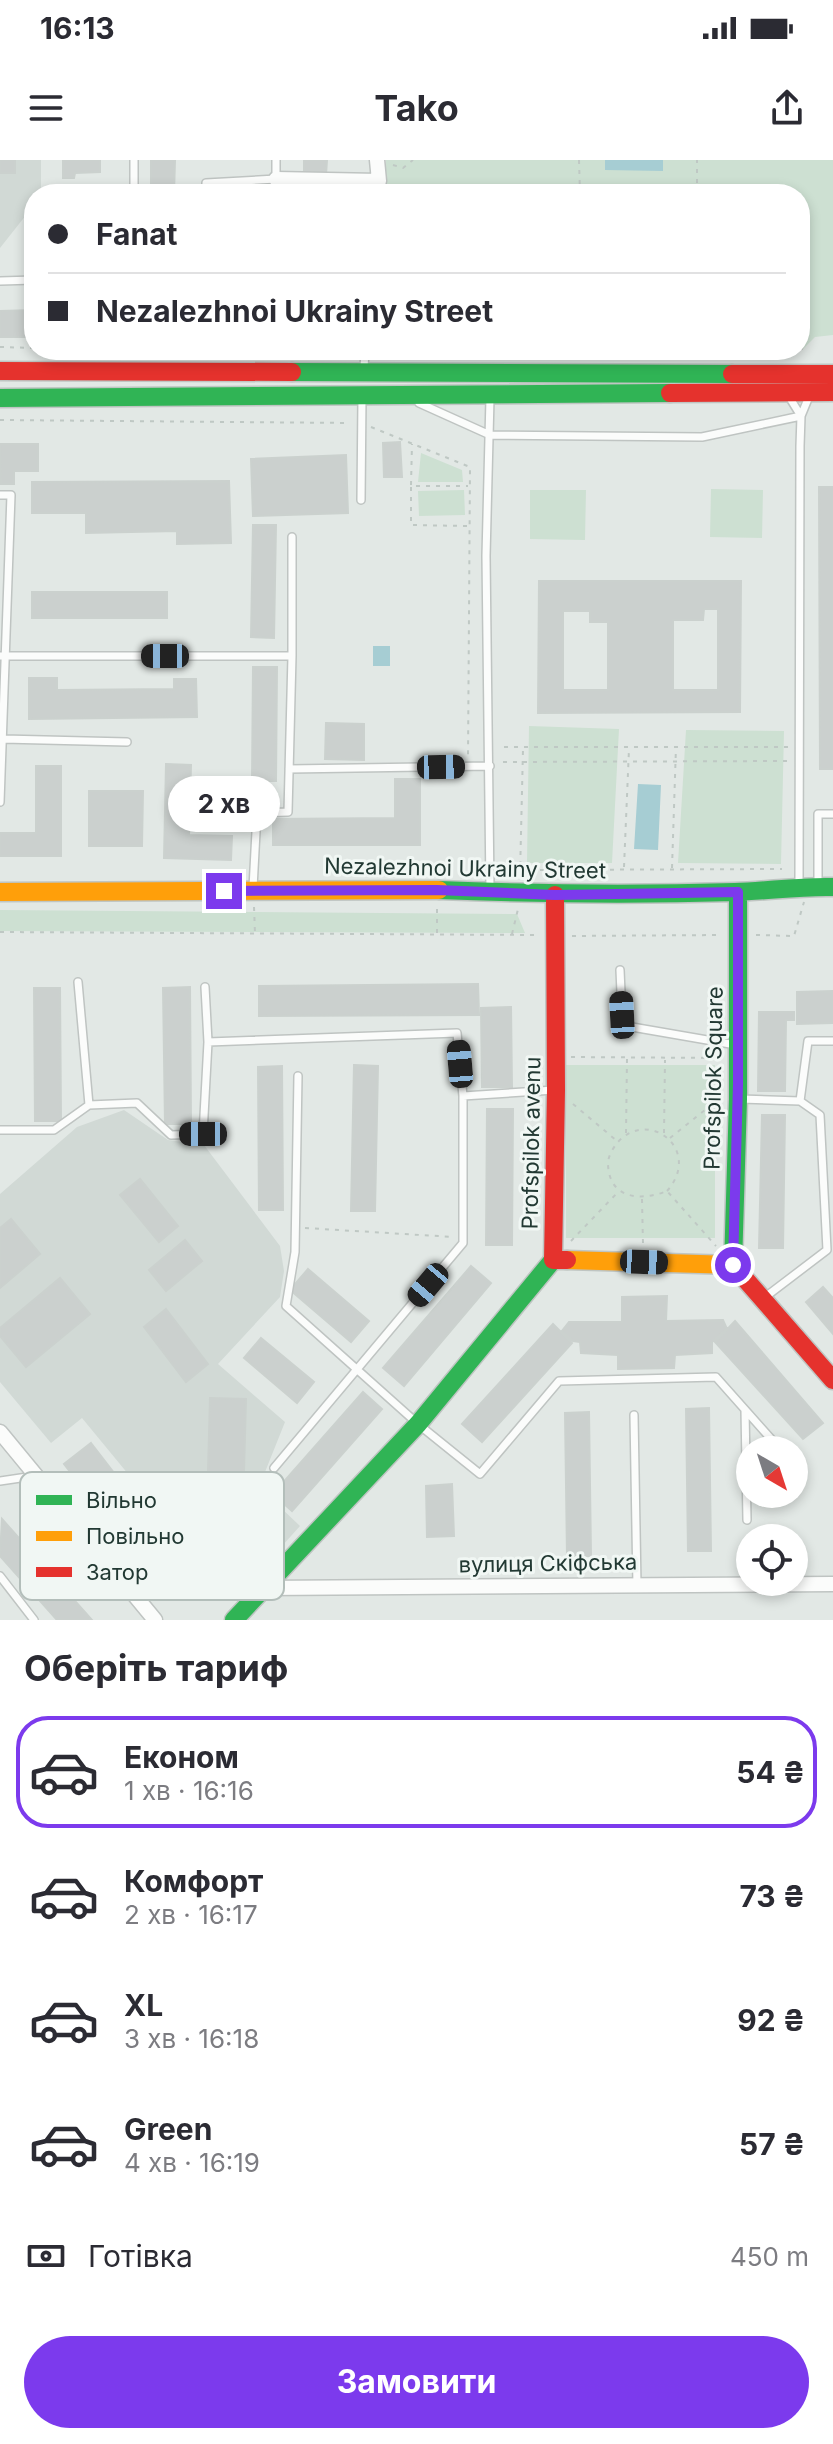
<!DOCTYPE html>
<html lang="uk">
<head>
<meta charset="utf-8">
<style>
	body { margin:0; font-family:Inter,sans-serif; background:#f2f2f3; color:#2b2b33; height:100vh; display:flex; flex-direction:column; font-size:30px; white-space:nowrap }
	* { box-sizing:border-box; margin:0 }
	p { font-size:26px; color:#7c7c81 }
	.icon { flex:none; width:44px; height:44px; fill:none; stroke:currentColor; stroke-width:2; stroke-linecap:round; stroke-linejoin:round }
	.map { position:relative; height:1460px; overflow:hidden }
	.drawer { display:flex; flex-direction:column; background:#fff; flex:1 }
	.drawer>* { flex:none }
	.hud { position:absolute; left:24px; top:24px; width:786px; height:176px; border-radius:32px; box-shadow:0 4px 12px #0003; display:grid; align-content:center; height:176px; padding:0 24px; background:#fff }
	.needle { width:52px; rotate:141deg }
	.tools { position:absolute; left:736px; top:1276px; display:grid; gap:16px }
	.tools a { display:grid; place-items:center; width:72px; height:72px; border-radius:50%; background:#fff; box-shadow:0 4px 12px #0003; font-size:40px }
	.end { position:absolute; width:36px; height:36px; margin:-18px; border:10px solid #7c3aed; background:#fff; box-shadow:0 0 0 4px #fff }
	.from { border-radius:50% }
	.bubble { position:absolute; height:56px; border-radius:28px; background:#fff; box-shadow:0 4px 12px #0003; font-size:26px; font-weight:700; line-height:56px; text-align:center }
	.car { position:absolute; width:24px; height:48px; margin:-24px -12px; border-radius:10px; box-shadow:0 0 6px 2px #0007; background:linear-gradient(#222 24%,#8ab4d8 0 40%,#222 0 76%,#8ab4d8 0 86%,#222 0) }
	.hud b { display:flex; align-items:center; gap:28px; height:76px; font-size:30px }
	.hud b+b { border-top:2px solid #e1e1e2 }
	.hud i { width:20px; height:20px; background:#2b2b33 }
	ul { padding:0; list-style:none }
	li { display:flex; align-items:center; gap:24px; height:112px; margin:0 16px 12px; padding:0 8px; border:4px solid transparent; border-radius:32px }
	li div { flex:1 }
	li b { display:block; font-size:30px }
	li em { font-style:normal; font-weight:700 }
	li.current { border-color:#7c3aed }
	li>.icon { width:72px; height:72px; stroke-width:1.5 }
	h2 { padding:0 24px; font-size:36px; line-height:96px }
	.pay { display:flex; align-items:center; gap:20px; height:88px; padding:0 24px; font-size:30px }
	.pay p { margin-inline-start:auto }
	.action { display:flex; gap:16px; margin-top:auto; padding:16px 24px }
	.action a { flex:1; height:92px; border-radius:48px; background:#7c3aed; color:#fff; font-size:32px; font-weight:700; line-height:92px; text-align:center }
	.status { display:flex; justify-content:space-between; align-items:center; height:56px; padding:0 40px; background:#fff; direction:ltr }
	.status svg { height:22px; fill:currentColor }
	header { display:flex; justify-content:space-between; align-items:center; height:104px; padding:0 24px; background:#fff; font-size:36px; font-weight:700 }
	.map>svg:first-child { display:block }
</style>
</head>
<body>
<div class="status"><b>16:13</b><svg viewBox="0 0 49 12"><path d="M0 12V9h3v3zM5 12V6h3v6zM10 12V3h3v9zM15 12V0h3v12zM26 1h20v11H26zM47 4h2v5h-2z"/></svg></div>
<header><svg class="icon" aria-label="menu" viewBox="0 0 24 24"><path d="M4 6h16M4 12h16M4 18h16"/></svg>Tako<svg class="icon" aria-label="share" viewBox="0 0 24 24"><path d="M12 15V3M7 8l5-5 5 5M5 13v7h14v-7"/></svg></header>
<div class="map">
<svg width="833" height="1460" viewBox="0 0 833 1460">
	<rect width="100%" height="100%" fill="#e2e8e5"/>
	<path fill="#d1d9d5" d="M0 0H41V34H34V45L0 88Z
		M124 950 168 980 204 985 280 1086 284 1111 280 1137 218 1204 285 1262 259 1327 300 1366 255 1416 132 1410 107 1379 152 1343 82 1258 51 1283 0 1222V1034L77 967Z"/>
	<path fill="#cde0d2" d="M386 0H833V175L815 177 803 189 800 188V34H386Z
		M421 293 462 310 463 322H418Z
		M711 329 763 330 762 378 710 377Z
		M464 330 465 355 419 356 418 331Z
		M530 330H586L585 380 530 379Z
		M529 566 619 569 612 703H527Z
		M686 570 784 571 781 704 678 703Z
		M0 750 517 754 525 773 0 771Z
		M566 905H715V1078H566Z"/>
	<path fill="#a6cdd3" d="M605 0H663V11L605 10Z
		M373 486H390V506H373Z
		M638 624 661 625 658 690 634 689Z"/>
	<path fill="#cbd0ce" stroke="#cbd1ce" stroke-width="2" fill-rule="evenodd" d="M0 0H15V13H0Z
		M63 0H100V12L75 13 74 18H63Z
		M151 0H175L174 34H151Z
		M304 0H327L326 15 304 14Z
		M34 150V177H0V151Z
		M400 282 402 317H384L383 283Z
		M0 284H38V311H14V324H1Z
		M346 295 348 353 253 356 251 299Z
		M229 321 231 383 177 384V371L86 373V353H32V322Z
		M819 327H833V609H820Z
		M253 365H276L274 478 251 477Z
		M539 421H741L740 552 538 553ZM704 449H718V530H673V460H703ZM563 451H590V462H608V530H563Z
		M32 432H167V458H32Z
		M253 507H277L276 621H252Z
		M29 518H57V530L174 529V519H196L197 557 29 559Z
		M326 563 364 564V600L325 599Z
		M166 604 191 605 189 675 232 676 231 700 164 698Z
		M36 606H61V696H0V673H36Z
		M395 619H420V685H273V659L395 658Z
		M89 631H143L142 686H89Z
		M478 824 479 855 259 856V826Z
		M190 827 191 964H165L163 828Z
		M34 828H60L61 961H35Z
		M833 831V863L797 864V832Z
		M511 847 512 927H482L481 848Z
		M759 852H794V860H786L785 931H758Z
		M354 905 378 906 375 1051H351Z
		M282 906 283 1050H259L258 907Z
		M487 949H513L512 1085H486Z
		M762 955H785L783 1088H759Z
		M140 1019 178 1066 159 1082 120 1035Z
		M11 1059 40 1094 0 1128V1068Z
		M185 1080 202 1101 166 1131 149 1110Z
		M471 1106 491 1123 404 1226 383 1208Z
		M308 1109 369 1161 351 1182 290 1130Z
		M60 1118 90 1154 26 1207 0 1176V1168Z
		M823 1127 833 1138V1174L806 1142Z
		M667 1136 666 1161 723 1160 727 1169 712 1182V1193L675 1195 674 1208 618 1209V1195L581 1193 580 1182 573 1181 562 1171 569 1162H622V1137Z
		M166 1149 208 1204 186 1222 144 1167Z
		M735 1161 823 1263 803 1279 715 1182Z
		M553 1164 572 1183 482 1282 462 1264Z
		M261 1178 314 1222 297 1243 244 1198Z
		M363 1232 382 1249 292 1351 273 1334Z
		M210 1238 246 1239 243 1347H207Z
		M709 1248 711 1391H688L686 1249Z
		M589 1252 591 1396H567L565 1253Z
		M91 1283 135 1340 108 1361 64 1304Z
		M452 1324 454 1376 427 1377 426 1326Z
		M2 1359 92 1460H57L0 1396Z"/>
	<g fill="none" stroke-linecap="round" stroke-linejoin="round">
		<defs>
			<path id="lane" d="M379 21V34
				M134 33V0
				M206 34V23L276 19V0
				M0 121 34 120
				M364 208 365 190
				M419 243 490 275 702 277 801 256 788 235
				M0 335H11L0 642
				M361 340 362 237
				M0 496H292
				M3 579 127 582
				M289 609 490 606
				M799 724 800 286 801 256 810 234
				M818 725V654H833
				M253 728 257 653 288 652 292 496V377
				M490 729 486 396 490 238
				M620 810 622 855 632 867 736 885
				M208 882 457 873 463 936 554 930
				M298 916 295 1092 286 1146 418 1264 480 1314 559 1221 716 1217 781 1290
				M740 939 800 941 820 955 827 1090 764 1138
				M800 941 808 881H833
				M89 945 137 943 171 975 203 974 208 882 205 827
				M0 970H54L89 945 78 822
				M745 1250 747 1360
				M634 1255 637 1426
				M274 1308 463 1083V936
				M0 1321 34 1316
				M0 1416 34 1460"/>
			<path id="street" d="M276 19 379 21 377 0
				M0 1272 155 1460
				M116 1413 140 1420 264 1428 833 1424"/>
			<path id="fast" d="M292 212 732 214
				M0 238 670 233
				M439 730C537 734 636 735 735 732 768 731 800 726 833 727
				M733 1105 738 939V732
				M234 1460 418 1264 553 1100"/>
			<path id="slow" d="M0 732 439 730
				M567 1100 733 1105"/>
			<path id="jam" d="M0 211 292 212
				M732 214H833
				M670 233 833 232
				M555 735 556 930 553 1100H567
				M733 1105 833 1220"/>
		</defs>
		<use href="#lane" stroke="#bfc4c2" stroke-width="10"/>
		<use href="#street" stroke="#bfc4c2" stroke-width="17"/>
		<use href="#fast" stroke="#bfc5c2" stroke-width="21"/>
		<use href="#slow" stroke="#bfc5c2" stroke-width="21"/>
		<use href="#jam" stroke="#bfc5c2" stroke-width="21"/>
		<path stroke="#bfc8c4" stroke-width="2" stroke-dasharray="4 6" stroke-linecap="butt" d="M579 0 580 33H697V0
			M393 5 403 8 413 0
			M0 187 34 188
			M800 188 803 189
			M0 260 350 263
			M371 267 470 307 468 598
			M411 325 412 284
			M467 366 411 365V326H468
			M504 587H788
			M503 602 787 601
			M624 707 629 589
			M672 708 676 587
			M520 710 782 709
			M520 715 523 589
			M254 747 255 773
			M0 772 537 775
			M437 773V747
			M512 774 518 749
			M756 775 794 776 804 742
			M572 776 721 775
			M571 897 721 898
			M573 944 617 981
			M626 973 627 899
			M664 973 665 900
			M670 978 721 937
			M667 1031C703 990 649 948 618 982 613 988 608 996 608 1004 609 1040 642 1041 667 1031L716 1086
			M642 1039 643 1084
			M305 1068 454 1077
			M571 1081 619 1031"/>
		<use href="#lane" stroke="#fbfcfb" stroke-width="7"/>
		<use href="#street" stroke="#fbfcfb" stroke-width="14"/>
		<use href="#fast" stroke="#30b455" stroke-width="18"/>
		<use href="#slow" stroke="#ff9f0a" stroke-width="18"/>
		<use href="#jam" stroke="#e5322d" stroke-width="18"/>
	</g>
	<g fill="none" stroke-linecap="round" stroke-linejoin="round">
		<path stroke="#7c3aed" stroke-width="10" d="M224 731 437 730 555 735 738 732V924L733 1105"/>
	</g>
	<g text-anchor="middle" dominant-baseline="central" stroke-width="6" stroke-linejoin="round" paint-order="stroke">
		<g font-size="22" fill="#223933" stroke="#f1f7f4">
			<text transform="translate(465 708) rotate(1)">Nezalezhnoi Ukrainy Street</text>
			<text transform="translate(713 918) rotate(-89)">Profspilok Square</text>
			<text transform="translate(531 983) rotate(-89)">Profspilok avenu</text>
			<text transform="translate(548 1403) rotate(-1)">вулиця Скіфська</text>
		</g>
	</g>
	<rect x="20" y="1312" width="264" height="128" rx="12" fill="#f1f7f4" stroke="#b3beba" stroke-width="2"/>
	<rect x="36" y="1335" width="36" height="10" fill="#30b455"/>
	<rect x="36" y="1371" width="36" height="10" fill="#ff9f0a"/>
	<rect x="36" y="1407" width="36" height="10" fill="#e5322d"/>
	<g font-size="22" fill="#223933">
		<text x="86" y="1348">Вільно</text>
		<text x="86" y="1384">Повільно</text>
		<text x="86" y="1420">Затор</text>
	</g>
</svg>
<div class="tools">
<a><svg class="needle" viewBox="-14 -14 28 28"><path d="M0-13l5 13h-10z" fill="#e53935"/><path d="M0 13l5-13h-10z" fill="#7c7c81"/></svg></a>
<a><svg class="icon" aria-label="locate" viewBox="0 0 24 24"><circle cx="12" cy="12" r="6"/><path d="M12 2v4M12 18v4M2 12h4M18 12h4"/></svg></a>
</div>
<i class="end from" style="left:733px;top:1105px"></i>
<i class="end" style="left:224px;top:731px"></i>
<div class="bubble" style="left:168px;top:616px;width:112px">2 хв</div>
<i class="car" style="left:165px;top:496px;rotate:270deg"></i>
<i class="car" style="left:441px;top:607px;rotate:89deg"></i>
<i class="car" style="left:622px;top:855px;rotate:357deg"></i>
<i class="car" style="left:460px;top:904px;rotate:355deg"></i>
<i class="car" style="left:203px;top:974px;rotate:270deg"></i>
<i class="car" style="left:644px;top:1102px;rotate:92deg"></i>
<i class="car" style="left:428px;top:1125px;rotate:220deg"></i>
<div class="hud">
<b><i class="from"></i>Fanat</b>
<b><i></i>Nezalezhnoi Ukrainy Street</b>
</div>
</div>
<section class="drawer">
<h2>Оберіть тариф</h2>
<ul>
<li class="current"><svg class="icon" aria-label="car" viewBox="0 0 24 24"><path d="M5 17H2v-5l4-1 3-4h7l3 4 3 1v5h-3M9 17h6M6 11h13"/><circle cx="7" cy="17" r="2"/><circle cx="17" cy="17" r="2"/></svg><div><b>Економ</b><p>1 хв · 16:16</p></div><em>54 ₴</em></li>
<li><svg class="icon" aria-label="car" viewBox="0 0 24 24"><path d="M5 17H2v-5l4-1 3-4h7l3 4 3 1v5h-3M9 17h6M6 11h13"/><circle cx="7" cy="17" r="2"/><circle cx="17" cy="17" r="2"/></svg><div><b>Комфорт</b><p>2 хв · 16:17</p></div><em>73 ₴</em></li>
<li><svg class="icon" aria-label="car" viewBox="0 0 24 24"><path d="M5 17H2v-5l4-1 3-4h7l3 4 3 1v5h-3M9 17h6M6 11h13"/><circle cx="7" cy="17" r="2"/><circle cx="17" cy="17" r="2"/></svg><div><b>XL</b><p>3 хв · 16:18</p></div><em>92 ₴</em></li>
<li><svg class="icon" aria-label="car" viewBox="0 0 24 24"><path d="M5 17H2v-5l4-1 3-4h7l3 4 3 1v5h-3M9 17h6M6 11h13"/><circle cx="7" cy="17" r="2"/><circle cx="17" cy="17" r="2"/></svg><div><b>Green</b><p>4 хв · 16:19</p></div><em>57 ₴</em></li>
</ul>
<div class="pay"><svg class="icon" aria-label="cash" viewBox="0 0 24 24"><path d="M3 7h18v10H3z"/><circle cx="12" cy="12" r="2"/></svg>Готівка<p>450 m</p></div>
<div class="action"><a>Замовити</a></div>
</section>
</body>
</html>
